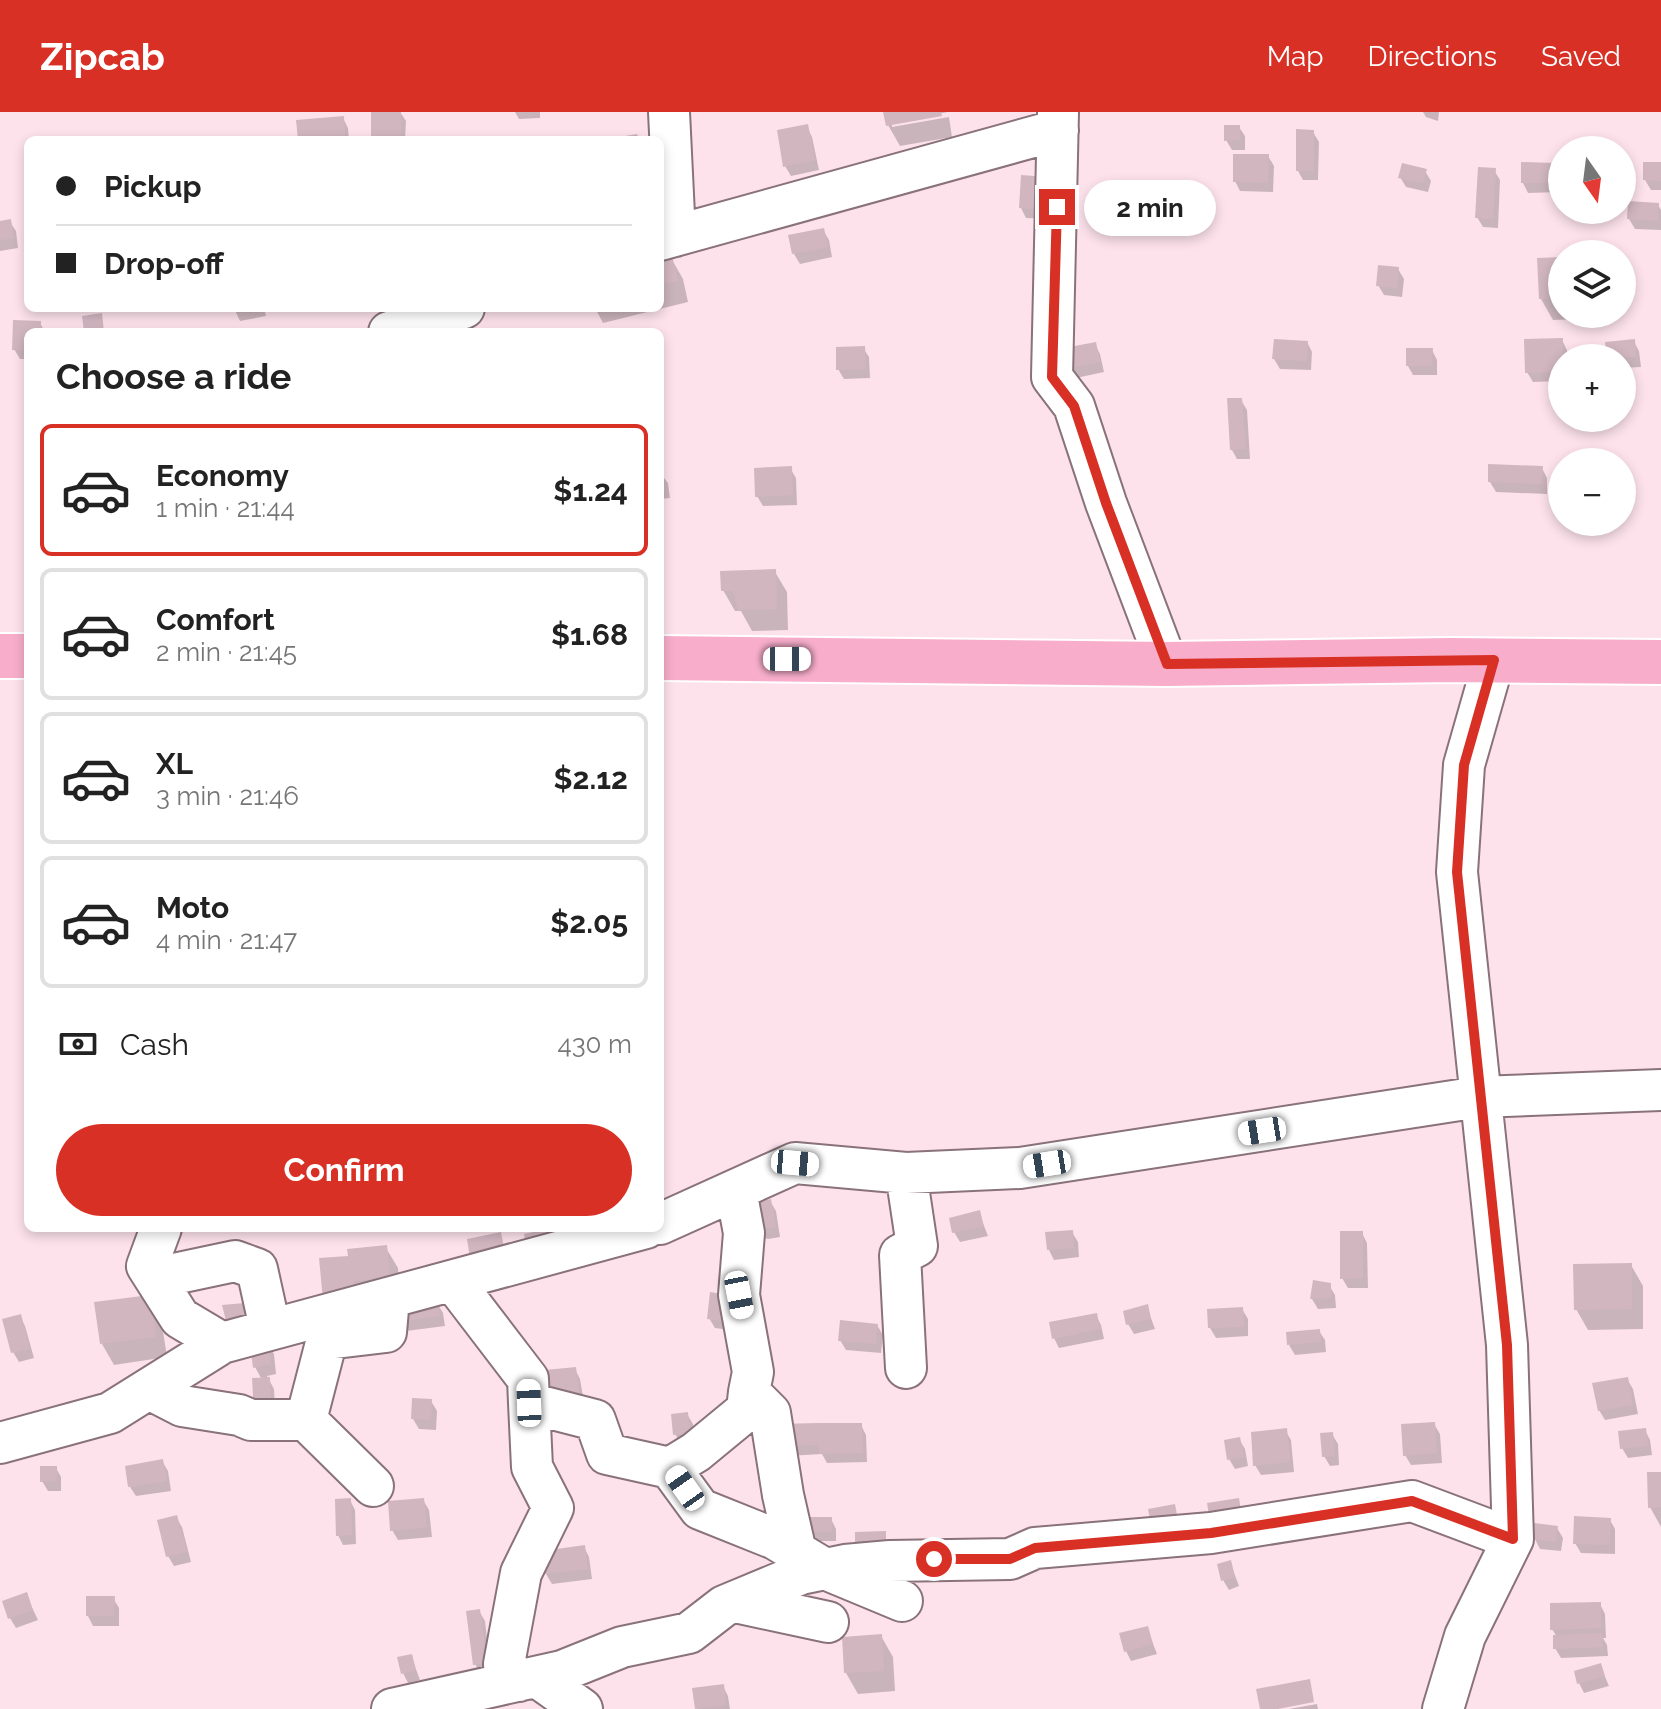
<!DOCTYPE html>
<html lang="en">
<head>
<meta charset="utf-8">
<style>
	body { margin:0; font-family:Raleway,sans-serif; background:#f2f2f2; color:#222; height:100vh; display:flex; flex-direction:column; font-size:30px; white-space:nowrap }
	* { box-sizing:border-box; margin:0 }
	p { font-size:26px; color:#767676 }
	.icon { flex:none; width:44px; height:44px; fill:none; stroke:currentColor; stroke-width:2; stroke-linecap:round; stroke-linejoin:round }
	.map { position:relative; flex:1; overflow:hidden }
	.drawer { position:absolute; left:24px; top:216px; width:640px; height:904px; display:flex; flex-direction:column; background:#fff; border-radius:12px; box-shadow:0 4px 12px #0003 }
	.drawer>* { flex:none }
	.hud { position:absolute; left:24px; top:24px; width:640px; height:176px; border-radius:12px; box-shadow:0 4px 12px #0003; display:grid; align-content:center; height:176px; padding:0 32px; background:#fff }
	.needle { width:52px; rotate:166deg }
	.buttons { position:absolute; left:1548px; top:24px; display:grid; gap:16px }
	.buttons a { display:grid; place-items:center; width:88px; height:88px; border-radius:50%; background:#fff; box-shadow:0 4px 12px #0003; font-size:40px }
	.end { position:absolute; width:36px; height:36px; margin:-18px; border:10px solid #d93025; background:#fff; box-shadow:0 0 0 4px #fff }
	.from { border-radius:50% }
	.bubble { position:absolute; height:56px; border-radius:28px; background:#fff; box-shadow:0 4px 12px #0003; font-size:26px; font-weight:700; line-height:56px; text-align:center }
	.car { position:absolute; width:24px; height:48px; margin:-24px -12px; border-radius:10px; box-shadow:0 0 6px 2px #0007; background:linear-gradient(#fff 24%,#345 0 40%,#fff 0 76%,#345 0 86%,#fff 0) }
	.hud b { display:flex; align-items:center; gap:28px; height:76px; font-size:30px }
	.hud b+b { border-top:2px solid #e0e0e0 }
	.hud i { width:20px; height:20px; background:#222 }
	ul { padding:0; list-style:none }
	li { display:flex; align-items:center; gap:24px; height:132px; margin:0 16px 12px; padding:0 16px; border:4px solid #e0e0e0; border-radius:12px }
	li div { flex:1 }
	li b { display:block; font-size:30px }
	li em { font-style:normal; font-weight:700 }
	li.selected { border-color:#d93025 }
	li>.icon { width:72px; height:72px; stroke-width:1.5 }
	h2 { padding:0 32px; font-size:36px; line-height:96px }
	.pay { display:flex; align-items:center; gap:20px; height:88px; padding:0 32px; font-size:30px }
	.pay p { margin-inline-start:auto }
	.button { display:flex; gap:16px; margin-top:auto; padding:16px 32px }
	.button a { flex:1; height:92px; border-radius:48px; background:#d93025; color:#fff; font-size:32px; font-weight:700; line-height:92px; text-align:center }
	header { display:flex; align-items:center; gap:48px; box-sizing:border-box; height:112px; padding:0 40px; background:#d93025; color:#fff }
	header strong { font-size:38px }
	nav { display:flex; gap:44px; margin-inline-start:auto; font-size:28px }
	.map>svg:first-child { display:block }
</style>
</head>
<body>
<header>
<strong>Zipcab</strong>
<nav><a>Map</a><a>Directions</a><a>Saved</a></nav>
</header>
<div class="map">
<svg width="1661" height="1597" viewBox="0 0 1661 1597">
	<rect width="100%" height="100%" fill="#fde2ec"/>
	<path fill="#0003" d="M373 0H400L406 9 405 28H373Z
		M515 0H540V6L519 7Z
		M885 0H948L892 11V15L949 5 952 25 900 34 888 13Z
		M1423 0H1439L1438 9 1426 5Z
		M343 6 348 16 349 28H300Z
		M807 15 812 25 819 58 791 64 785 54Z
		M1239 15 1245 24V38H1232L1226 28Z
		M1313 20 1319 30 1318 68H1303L1298 59Z
		M637 22 640 28H614V26Z
		M1268 44 1274 54 1273 80 1240 79 1235 69Z
		M1661 52V78H1651L1645 68Z
		M1555 53 1560 63V80L1528 81 1523 71Z
		M1494 58 1500 68 1498 116 1483 115 1477 105Z
		M1425 59 1431 69 1428 80 1406 75 1400 65Z
		M1023 65 1050 107 1026 106 1021 96Z
		M1658 93 1661 98V118L1635 117 1629 107Z
		M10 110 16 119 18 136 0 139V111Z
		M823 118 829 128 832 145 800 152 794 142 791 124Z
		M671 146 683 167 688 190 603 211 595 196H660V149Z
		M1562 147V202H1584V207L1553 208 1541 187Z
		M1398 157 1404 167 1402 185 1384 183 1378 173Z
		M234 196H264L266 204 240 209Z
		M15 210 40 211 45 220H28V247H20L14 237Z
		M1562 228 1567 238 1568 246H1562V269L1533 270 1527 260Z
		M1307 230 1312 240 1311 258 1280 257 1274 247Z
		M1634 230 1639 239 1641 255 1622 256V246H1609L1608 232Z
		M1095 232 1100 242 1104 260 1076 266 1071 256Z
		M863 236 869 245 870 266 844 267 838 257Z
		M1432 238 1437 248V263H1413L1408 254Z
		M1241 288 1247 298 1250 347H1237L1232 338Z
		M790 356 796 366 797 393 763 394 757 384Z
		M1542 356 1547 366V382L1496 380 1490 370Z
		M660 361 668 371 670 386 660 387Z
		M775 460 787 480 788 518 752 519 741 499H735L723 478Z
		M770 1089 776 1099 780 1125 768 1127 761 1125Z
		M979 1101 988 1124 960 1130 954 1120Z
		M1072 1120 1078 1130 1079 1145 1054 1148 1049 1138Z
		M1362 1121 1367 1131 1368 1176H1348L1342 1166Z
		M386 1136 398 1156 401 1187 337 1208 350 1146Z
		M1631 1153 1643 1174V1217L1588 1218 1576 1197Z
		M1315 1170 1329 1173 1335 1183 1336 1196 1318 1197 1312 1187Z
		M149 1185 161 1206 167 1245 114 1253 102 1232Z
		M437 1191 443 1201 445 1214 406 1219 400 1209Z
		M732 1194 730 1218 715 1216 709 1206Z
		M1147 1195 1155 1217 1134 1222 1128 1212Z
		M1242 1197 1248 1207V1224L1216 1226 1210 1216Z
		M1096 1203 1101 1213 1104 1227 1059 1236 1054 1226Z
		M20 1204 25 1214 34 1246 19 1250 13 1240Z
		M877 1213 883 1223 881 1241 846 1238 840 1228Z
		M1319 1219 1325 1228 1326 1240 1295 1243 1289 1233Z
		M268 1233 274 1242 276 1262 267 1264 274 1277 276 1312 262 1268 255 1255Z
		M575 1257 580 1267 584 1290 557 1294Z
		M1627 1267 1633 1277 1638 1302 1605 1308 1599 1298Z
		M431 1289 437 1299 436 1318 419 1317 413 1307Z
		M687 1302 693 1312 694 1331 681 1332 675 1322Z
		M1434 1312 1440 1322 1442 1351 1411 1353 1405 1343Z
		M861 1313 866 1323 867 1350 827 1351 822 1342 787 1344 781 1334Z
		M1285 1318 1291 1328 1294 1360 1261 1363 1255 1353Z
		M1645 1318 1650 1328 1652 1343 1628 1346 1622 1336Z
		M1332 1322 1338 1332 1339 1353 1330 1354 1324 1344Z
		M1239 1327 1245 1337 1248 1354 1235 1357 1229 1347Z
		M162 1349 168 1359 171 1379 136 1384 130 1375Z
		M56 1356 61 1365V1379H48L42 1369Z
		M1661 1362V1415L1650 1395Z
		M350 1388 355 1398 356 1432 343 1433 338 1423Z
		M423 1388 429 1398 432 1425 398 1428 392 1418Z
		M176 1405 182 1415 191 1450 174 1454 168 1444Z
		M831 1407 836 1417V1429H803L797 1419Z
		M1610 1408 1615 1417V1442L1581 1441 1575 1431Z
		M1557 1416 1563 1426 1561 1439 1540 1437 1535 1427Z
		M584 1435 589 1445 592 1467 552 1472 546 1462Z
		M1230 1450 1239 1474 1229 1478 1223 1468Z
		M26 1483 38 1508 16 1516 10 1506Z
		M113 1486 119 1496V1514H93L88 1504Z
		M1600 1492 1605 1502 1606 1526H1603L1607 1533 1608 1544 1561 1546 1555 1536 1557 1525 1552 1517Z
		M479 1499 485 1509 491 1561 481 1562 475 1552Z
		M1147 1516 1157 1542 1131 1549 1126 1539Z
		M881 1524 893 1545 895 1579 858 1582 846 1561Z
		M411 1544 420 1568 408 1571 403 1561Z
		M1600 1553 1609 1574 1584 1581 1579 1571Z
		M723 1574 728 1584 730 1597H697L694 1578Z
		M1317 1592 1318 1597H1289Z"/>
	<path fill="#d1b6c0" d="M371 0H401V28H371Z
		M883 0H941L942 4 886 14Z
		M344 4 345 28H298L296 8Z
		M808 12 815 48 783 55 777 18Z
		M1224 13H1240V28L1224 29Z
		M1296 17 1314 18V59H1296Z
		M1233 42H1269L1268 71 1233 70Z
		M1521 50 1556 51V71H1521Z
		M1643 50H1661V69L1643 68Z
		M1402 51 1427 57 1423 71 1398 66Z
		M1478 55 1496 56 1493 107 1475 106Z
		M1021 63 1048 65 1046 98 1019 96Z
		M1628 89 1659 91 1658 109 1627 107Z
		M11 107 14 126 0 128V109Z
		M824 116 828 135 792 142 788 123Z
		M672 144 678 169 660 173V147Z
		M1562 145V186L1539 187 1537 146Z
		M1378 153 1399 155 1397 176 1376 174Z
		M102 201 104 220H84L82 204Z
		M13 208 41 209V220H28V238H12Z
		M1563 226 1562 260 1525 261 1524 227Z
		M1274 227 1308 229 1307 249 1272 247Z
		M1635 227 1636 245 1607 246 1605 230Z
		M1096 230 1100 250 1069 256 1064 236Z
		M865 234 866 257 836 258V235Z
		M1406 236H1433L1432 254H1406Z
		M1227 286H1242L1246 337 1230 338Z
		M1488 352 1543 354 1542 372 1488 370Z
		M792 354 793 383 755 385 754 356Z
		M776 457 777 497 738 498 733 479H721L720 459Z
		M771 1087 776 1115 761 1118 749 1091Z
		M980 1098 984 1115 952 1121 949 1106Z
		M551 1116H558L561 1131 527 1138 524 1122Z
		M1073 1118 1074 1136 1047 1138 1045 1120Z
		M1340 1119H1363V1166L1340 1167Z
		M501 1120 506 1146 471 1153 467 1127Z
		M387 1133 390 1166 354 1169 355 1185 323 1188 319 1146 348 1144 347 1137Z
		M1632 1151V1197L1574 1198 1573 1152Z
		M1313 1168 1331 1171V1186L1310 1187Z
		M710 1180 728 1183 725 1209 707 1207Z
		M150 1183 156 1225 100 1232 94 1190Z
		M438 1189 440 1204 398 1210 396 1195Z
		M257 1190 259 1209 227 1213 222 1193Z
		M1148 1192 1151 1207 1126 1213 1123 1199Z
		M1243 1195 1244 1215 1208 1216 1207 1197Z
		M1097 1201 1100 1217 1052 1227 1049 1210Z
		M21 1202 30 1237 11 1241 2 1207Z
		M840 1208 878 1212 876 1232 838 1229Z
		M1320 1217 1321 1230 1287 1233 1286 1220Z
		M269 1231 271 1252 253 1256 250 1232Z
		M576 1255 579 1281 549 1284 545 1258Z
		M270 1265 271 1303 254 1304 252 1266Z
		M1628 1265 1633 1293 1598 1299 1592 1271Z
		M412 1286 432 1287 431 1308 411 1307Z
		M688 1300 690 1321 673 1323 671 1302Z
		M1435 1310 1437 1341 1403 1344 1401 1312Z
		M818 1311H862L863 1341 819 1342V1333L779 1334 778 1312Z
		M1287 1316 1290 1350 1253 1354 1251 1320Z
		M1646 1316 1648 1334 1620 1337 1618 1319Z
		M1333 1320 1335 1344 1322 1345 1320 1321Z
		M1240 1325 1244 1345 1227 1348 1224 1328Z
		M163 1347 167 1369 128 1375 125 1354Z
		M40 1354H57V1369L40 1370Z
		M1647 1360H1661V1395L1648 1396Z
		M351 1386 352 1423 336 1424 335 1387Z
		M424 1386 427 1415 390 1419 388 1389Z
		M1239 1386 1242 1405 1210 1410 1207 1391Z
		M1175 1392 1178 1408 1151 1413 1148 1397Z
		M177 1403 187 1440 166 1445 157 1408Z
		M1574 1404 1611 1406 1610 1433 1573 1432Z
		M795 1405H832V1420L795 1419Z
		M1534 1411 1558 1414 1556 1430 1533 1427Z
		M886 1419V1434H855V1420Z
		M585 1433 588 1457 544 1462 542 1439Z
		M1231 1448 1235 1465 1221 1469 1217 1452Z
		M27 1480 33 1498 8 1507 2 1489Z
		M86 1484H115L114 1504H86Z
		M1601 1490V1516L1550 1518V1491Z
		M480 1497 487 1551 473 1553 466 1499Z
		M1148 1514 1153 1532 1124 1540 1119 1521Z
		M1602 1521 1603 1535 1553 1537V1523Z
		M882 1522 884 1559 844 1561 842 1525Z
		M412 1542 416 1558 401 1562 397 1545Z
		M1601 1551 1605 1564 1577 1572 1574 1559Z
		M1310 1567 1314 1590 1278 1597H1260L1256 1577Z
		M724 1572 726 1593 695 1597 692 1576Z"/>
	<g fill="none" stroke-linecap="round" stroke-linejoin="round">
		<defs>
			<path id="street" d="M669 0 675 124
				M1058 0 1052 265 1074 294 1106 391 1167 552
				M660 128 1058 18
				M389 220 464 196
				M736 1078 744 1121 739 1183 753 1260 749 1280 770 1301 783 1383 796 1440
				M660 1112 795 1051 906 1061 1020 1056 1479 985 1661 978
				M161 1116 147 1154 180 1206 222 1231
				M155 1166 235 1149 257 1157 270 1216
				M453 1169 528 1267 529 1291 595 1308 607 1342 670 1356 700 1397 775 1427 825 1457 902 1489
				M906 1256 900 1143 917 1134 906 1061
				M149 1277 182 1294 239 1303 251 1308H306L373 1374
				M306 1308 327 1227 386 1220 389 1186
				M0 1331 110 1301 222 1231 646 1116
				M670 1356 696 1340 747 1298 749 1280
				M735 1490 828 1510
				M537 1565 582 1597
				M519 1569 504 1552 521 1461 553 1396 532 1355 529 1291
				M392 1597 562 1559 622 1535 689 1521 724 1494 801 1462 845 1453 890 1449 1010 1447 1035 1436 1211 1421 1412 1389 1513 1427
				M1443 1597 1465 1524 1513 1427 1507 1233 1457 760 1464 653 1494 548"/>
			<path id="highway" d="M0 544H28
				M660 546 1167 552 1450 548 1661 550"/>
		</defs>
		<use href="#street" stroke="#89727a" stroke-width="44"/>
		<use href="#highway" stroke="#fff" stroke-width="48"/>
		<use href="#street" stroke="#fff" stroke-width="40"/>
		<use href="#highway" stroke="#f8aecb" stroke-width="44"/>
	</g>
	<g fill="none" stroke-linecap="round" stroke-linejoin="round">
		<path stroke="#d93025" stroke-width="10" d="M934 1447H1010L1035 1436 1211 1421 1412 1389 1513 1427 1507 1233 1457 760 1464 653 1494 548 1167 552 1106 391 1074 294 1052 265 1057 95"/>
	</g>
</svg>
<div class="buttons">
<a><svg class="needle" viewBox="-14 -14 28 28"><path d="M0-13l5 13h-10z" fill="#e53935"/><path d="M0 13l5-13h-10z" fill="#767676"/></svg></a>
<a><svg class="icon" aria-label="layers" viewBox="0 0 24 24"><path d="M12 4l9 5-9 5-9-5zM3 14l9 5 9-5"/></svg></a>
<a>+</a>
<a>−</a>
</div>
<i class="end from" style="left:934px;top:1447px"></i>
<i class="end" style="left:1057px;top:95px"></i>
<div class="bubble" style="left:1084px;top:68px;width:132px">2 min</div>
<i class="car" style="left:787px;top:547px;rotate:90deg"></i>
<i class="car" style="left:1262px;top:1019px;rotate:261deg"></i>
<i class="car" style="left:795px;top:1051px;rotate:95deg"></i>
<i class="car" style="left:1047px;top:1052px;rotate:261deg"></i>
<i class="car" style="left:739px;top:1183px;rotate:169deg"></i>
<i class="car" style="left:529px;top:1291px;rotate:358deg"></i>
<i class="car" style="left:685px;top:1376px;rotate:325deg"></i>
<div class="hud">
<b><i class="from"></i>Pickup</b>
<b><i></i>Drop-off</b>
</div>
<section class="drawer">
<h2>Choose a ride</h2>
<ul>
<li class="selected"><svg class="icon" aria-label="car" viewBox="0 0 24 24"><path d="M5 17H2v-5l4-1 3-4h7l3 4 3 1v5h-3M9 17h6M6 11h13"/><circle cx="7" cy="17" r="2"/><circle cx="17" cy="17" r="2"/></svg><div><b>Economy</b><p>1 min · 21:44</p></div><em>$1.24</em></li>
<li><svg class="icon" aria-label="car" viewBox="0 0 24 24"><path d="M5 17H2v-5l4-1 3-4h7l3 4 3 1v5h-3M9 17h6M6 11h13"/><circle cx="7" cy="17" r="2"/><circle cx="17" cy="17" r="2"/></svg><div><b>Comfort</b><p>2 min · 21:45</p></div><em>$1.68</em></li>
<li><svg class="icon" aria-label="car" viewBox="0 0 24 24"><path d="M5 17H2v-5l4-1 3-4h7l3 4 3 1v5h-3M9 17h6M6 11h13"/><circle cx="7" cy="17" r="2"/><circle cx="17" cy="17" r="2"/></svg><div><b>XL</b><p>3 min · 21:46</p></div><em>$2.12</em></li>
<li><svg class="icon" aria-label="car" viewBox="0 0 24 24"><path d="M5 17H2v-5l4-1 3-4h7l3 4 3 1v5h-3M9 17h6M6 11h13"/><circle cx="7" cy="17" r="2"/><circle cx="17" cy="17" r="2"/></svg><div><b>Moto</b><p>4 min · 21:47</p></div><em>$2.05</em></li>
</ul>
<div class="pay"><svg class="icon" aria-label="cash" viewBox="0 0 24 24"><path d="M3 7h18v10H3z"/><circle cx="12" cy="12" r="2"/></svg>Cash<p>430 m</p></div>
<div class="button"><a>Confirm</a></div>
</section>
</div>
</body>
</html>
